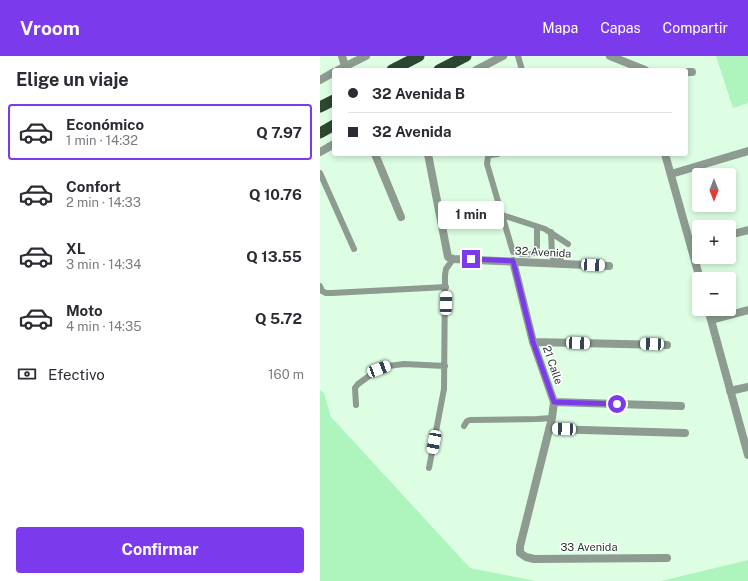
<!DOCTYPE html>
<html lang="es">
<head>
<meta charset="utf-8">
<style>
	body { margin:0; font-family:"Public Sans",sans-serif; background:#f2f2f3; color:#2b2b33; height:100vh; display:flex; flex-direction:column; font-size:15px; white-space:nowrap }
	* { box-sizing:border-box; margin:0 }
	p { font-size:13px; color:#7c7c81 }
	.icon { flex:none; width:22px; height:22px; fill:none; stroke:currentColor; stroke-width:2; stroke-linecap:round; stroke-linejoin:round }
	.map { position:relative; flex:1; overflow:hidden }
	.drawer { display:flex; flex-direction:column; background:#fff; width:320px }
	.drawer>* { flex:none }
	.banner { position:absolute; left:12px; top:12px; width:356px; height:88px; border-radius:4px; box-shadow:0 2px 6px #0003; display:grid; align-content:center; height:88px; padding:0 16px; background:#fff }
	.needle { width:26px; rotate:180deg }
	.buttons { position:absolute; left:372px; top:112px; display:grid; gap:8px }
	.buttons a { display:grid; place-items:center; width:44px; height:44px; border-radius:4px; background:#fff; box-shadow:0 2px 6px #0003; font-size:20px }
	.end { position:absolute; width:18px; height:18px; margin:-9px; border:5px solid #7c3aed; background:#fff; box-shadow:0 0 0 2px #fff }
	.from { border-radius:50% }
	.bubble { position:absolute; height:28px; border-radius:4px; background:#fff; box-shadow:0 2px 6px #0003; font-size:13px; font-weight:700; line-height:28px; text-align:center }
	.car { position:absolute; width:12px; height:24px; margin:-12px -6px; border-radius:5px; box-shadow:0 0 3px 1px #0007; background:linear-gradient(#fff 24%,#345 0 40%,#fff 0 76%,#345 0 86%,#fff 0) }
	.banner b { display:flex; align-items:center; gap:14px; height:38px; font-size:15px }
	.banner b+b { border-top:1px solid #e1e1e2 }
	.banner i { width:10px; height:10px; background:#2b2b33 }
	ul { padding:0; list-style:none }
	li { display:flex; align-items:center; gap:12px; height:56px; margin:0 8px 6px; padding:0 8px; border:2px solid transparent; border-radius:4px }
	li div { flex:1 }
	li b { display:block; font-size:15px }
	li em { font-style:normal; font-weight:700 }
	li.selected { border-color:#7c3aed }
	li>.icon { width:36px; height:36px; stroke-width:1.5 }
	h2 { padding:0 16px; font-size:18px; line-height:48px }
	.pay { display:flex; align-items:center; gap:10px; height:44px; padding:0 16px; font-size:15px }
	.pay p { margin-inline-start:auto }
	.cta { display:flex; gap:8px; margin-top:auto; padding:8px 16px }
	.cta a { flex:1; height:46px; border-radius:4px; background:#7c3aed; color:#fff; font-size:16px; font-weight:700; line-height:46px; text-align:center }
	header { display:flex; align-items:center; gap:24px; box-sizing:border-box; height:56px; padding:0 20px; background:#7c3aed; color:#fff }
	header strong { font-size:19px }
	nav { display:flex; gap:22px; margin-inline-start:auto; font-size:14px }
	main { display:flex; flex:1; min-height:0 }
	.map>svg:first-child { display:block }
</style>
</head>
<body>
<header>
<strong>Vroom</strong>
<nav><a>Mapa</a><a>Capas</a><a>Compartir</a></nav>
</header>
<main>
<section class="drawer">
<h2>Elige un viaje</h2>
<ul>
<li class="selected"><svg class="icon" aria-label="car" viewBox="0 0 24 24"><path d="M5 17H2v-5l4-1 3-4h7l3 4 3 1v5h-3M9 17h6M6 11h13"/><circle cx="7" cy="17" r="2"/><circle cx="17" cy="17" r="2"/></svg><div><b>Económico</b><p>1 min · 14:32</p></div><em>Q 7.97</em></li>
<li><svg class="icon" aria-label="car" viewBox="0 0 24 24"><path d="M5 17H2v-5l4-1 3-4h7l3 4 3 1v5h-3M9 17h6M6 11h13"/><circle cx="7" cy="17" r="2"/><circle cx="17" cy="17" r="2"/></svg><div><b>Confort</b><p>2 min · 14:33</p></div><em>Q 10.76</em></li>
<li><svg class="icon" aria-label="car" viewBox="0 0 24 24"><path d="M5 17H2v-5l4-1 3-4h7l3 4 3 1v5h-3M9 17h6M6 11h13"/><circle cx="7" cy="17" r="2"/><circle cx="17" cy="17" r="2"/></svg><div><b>XL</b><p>3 min · 14:34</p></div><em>Q 13.55</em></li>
<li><svg class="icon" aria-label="car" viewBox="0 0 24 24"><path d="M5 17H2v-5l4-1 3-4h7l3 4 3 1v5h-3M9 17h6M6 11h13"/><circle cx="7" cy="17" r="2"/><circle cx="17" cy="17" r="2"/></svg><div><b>Moto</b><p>4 min · 14:35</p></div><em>Q 5.72</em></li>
</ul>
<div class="pay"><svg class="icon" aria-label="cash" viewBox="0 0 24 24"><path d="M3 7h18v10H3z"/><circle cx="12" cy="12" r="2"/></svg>Efectivo<p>160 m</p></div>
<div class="cta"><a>Confirmar</a></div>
</section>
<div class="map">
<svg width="428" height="525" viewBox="0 0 428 525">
	<rect width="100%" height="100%" fill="#ddfee3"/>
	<path fill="#aef4bd" d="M396 0H428V47L413 52Z
		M0 334 4 337 11 361 150 512 216 525H0Z
		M428 504V525H341L420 506Z"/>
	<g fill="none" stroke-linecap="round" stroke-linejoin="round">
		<path stroke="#8d9b90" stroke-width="6" d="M198 0 202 14
			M178 98 170 99 168 101 167 108 193 196
			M0 117 34 193
			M182 159 225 173 248 188
			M231 176 232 199 233 202 241 203
			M201 198C207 198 214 200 217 193V171
			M0 230 2 235 6 237H12L126 231
			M36 349 35 332 38 328 59 313 68 310 84 308 125 310
			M144 370 147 365 150 364 217 363 232 362
			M109 412 124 333 125 219 126 213 133 203"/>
		<path stroke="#8d9b90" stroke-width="8" d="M22 0 25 10
			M290 0 325 14
			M366 16H372
			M55 98 81 161
			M108 98 128 201 133 203 289 210
			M345 98 380 223
			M351 118 428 95
			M409 179 428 174
			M193 205 213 286 234 346 232 362 200 490V497L206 501 214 503 347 502
			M388 253 428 399
			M391 264 428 254
			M213 286 347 289
			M410 335 428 331
			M234 346 361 350
			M229 373 365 377"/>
		<path stroke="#8d9b90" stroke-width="8" d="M18 14 46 0
			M156 14 183 0
			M0 24 14 16
			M0 96 14 88"/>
		<path stroke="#2c4632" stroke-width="11" d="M72 14 99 0
			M119 14 146 0
			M0 51 14 44
			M0 77 14 69"/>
	</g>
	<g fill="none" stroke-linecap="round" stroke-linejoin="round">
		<path stroke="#7c3aed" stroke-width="5" d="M151 203 193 205 213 286 234 346 297 348"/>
	</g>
	<g text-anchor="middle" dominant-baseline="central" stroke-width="3" stroke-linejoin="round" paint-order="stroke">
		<g font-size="11" fill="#29362c" stroke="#fff">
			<text transform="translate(223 196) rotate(3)">32 Avenida</text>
			<text transform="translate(233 309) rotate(71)">21 Calle</text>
			<text x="269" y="491">33 Avenida</text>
		</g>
	</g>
</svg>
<div class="buttons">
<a><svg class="needle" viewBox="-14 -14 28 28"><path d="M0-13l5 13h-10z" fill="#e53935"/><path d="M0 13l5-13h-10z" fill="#7c7c81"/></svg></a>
<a>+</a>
<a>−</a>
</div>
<i class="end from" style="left:297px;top:348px"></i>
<i class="end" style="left:151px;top:203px"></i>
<div class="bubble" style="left:118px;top:145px;width:66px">1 min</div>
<i class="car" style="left:273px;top:209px;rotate:93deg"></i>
<i class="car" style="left:126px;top:247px;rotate:1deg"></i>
<i class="car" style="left:258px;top:287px;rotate:92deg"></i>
<i class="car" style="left:332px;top:288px;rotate:272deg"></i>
<i class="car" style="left:59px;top:313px;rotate:69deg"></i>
<i class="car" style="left:244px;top:373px;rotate:272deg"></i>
<i class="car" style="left:114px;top:386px;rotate:191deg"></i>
<div class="banner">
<b><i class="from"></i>32 Avenida B</b>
<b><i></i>32 Avenida</b>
</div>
</div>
</main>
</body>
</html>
